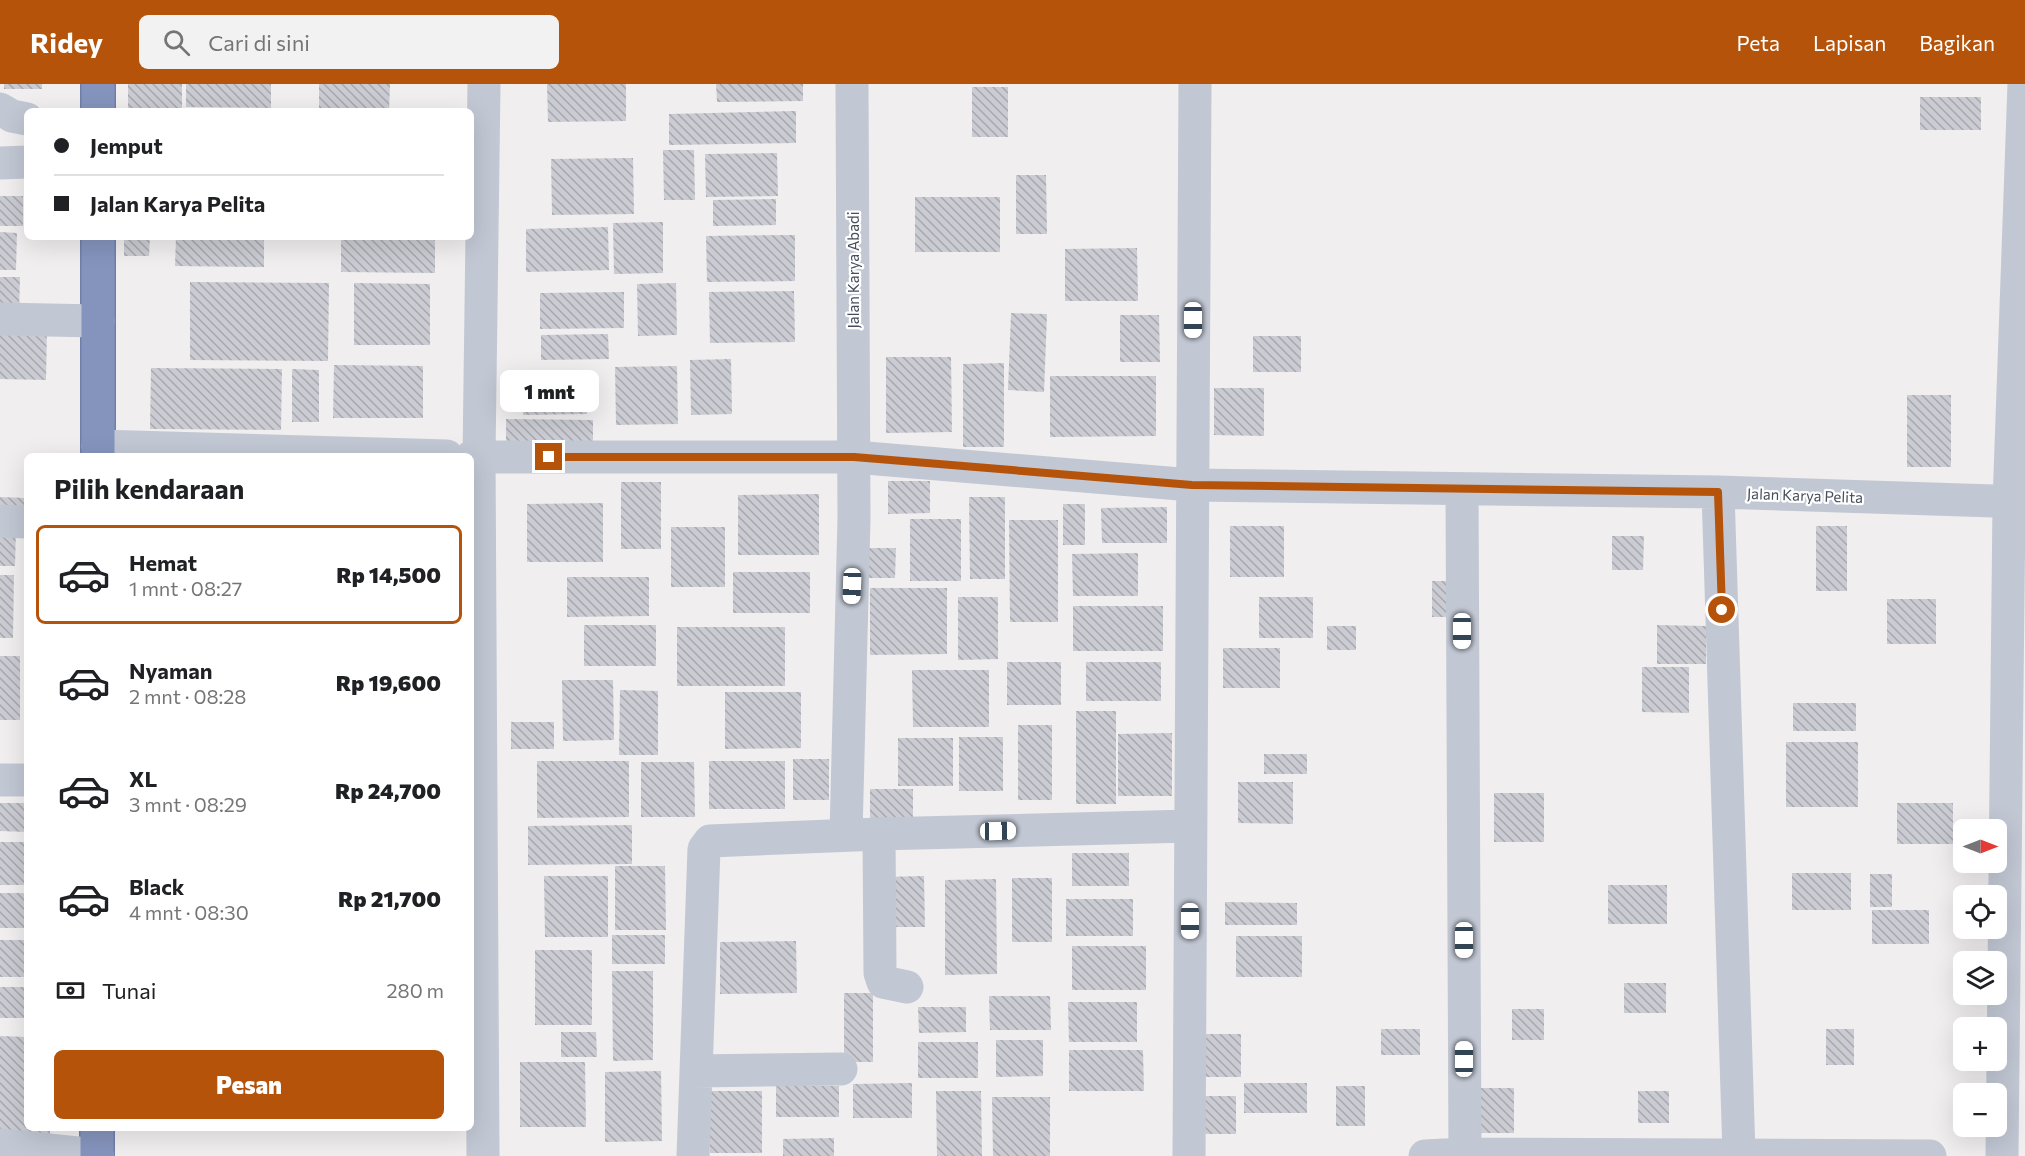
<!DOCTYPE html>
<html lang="id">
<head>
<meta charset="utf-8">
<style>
	body { margin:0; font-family:Commissioner,sans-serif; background:#f2f2f2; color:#202124; height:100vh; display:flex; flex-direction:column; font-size:22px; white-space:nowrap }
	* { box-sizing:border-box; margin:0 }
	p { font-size:20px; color:#757577 }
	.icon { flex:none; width:33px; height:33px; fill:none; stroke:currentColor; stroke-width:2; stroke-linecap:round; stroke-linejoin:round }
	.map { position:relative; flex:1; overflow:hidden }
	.drawer { position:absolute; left:24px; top:369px; width:450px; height:678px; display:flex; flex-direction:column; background:#fff; border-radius:9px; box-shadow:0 6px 24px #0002 }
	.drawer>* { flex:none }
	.hud { position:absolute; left:24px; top:24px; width:450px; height:132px; border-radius:9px; box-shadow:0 6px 24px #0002; display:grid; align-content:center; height:132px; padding:0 30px; background:#fff }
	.needle { width:39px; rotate:90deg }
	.tools { position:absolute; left:1953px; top:735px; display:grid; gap:12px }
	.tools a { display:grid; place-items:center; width:54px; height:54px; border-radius:9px; background:#fff; box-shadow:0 6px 24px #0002; font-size:30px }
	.end { position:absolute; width:27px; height:27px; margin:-14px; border:8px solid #b45309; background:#fff; box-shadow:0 0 0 3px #fff }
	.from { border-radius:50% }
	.bubble { position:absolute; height:42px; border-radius:9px; background:#fff; box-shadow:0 6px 24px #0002; font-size:20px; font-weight:800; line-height:42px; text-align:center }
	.car { position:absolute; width:18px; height:36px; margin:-18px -9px; border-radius:8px; box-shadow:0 0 4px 2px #0007; background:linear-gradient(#fff 24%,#345 0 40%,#fff 0 76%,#345 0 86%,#fff 0) }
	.hud b { display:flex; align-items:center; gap:21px; height:57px; font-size:22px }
	.hud b+b { border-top:2px solid #e0e0e0 }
	.hud i { width:15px; height:15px; background:#202124 }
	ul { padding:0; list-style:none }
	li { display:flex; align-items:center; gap:18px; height:99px; margin:0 12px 9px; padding:0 18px; border:3px solid transparent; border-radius:9px }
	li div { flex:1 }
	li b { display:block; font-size:22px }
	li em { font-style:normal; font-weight:800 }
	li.current { border-color:#b45309 }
	li>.icon { width:54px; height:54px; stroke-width:1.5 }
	h2 { padding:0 30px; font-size:27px; line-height:72px }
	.pay { display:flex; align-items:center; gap:15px; height:66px; padding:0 30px; font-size:22px }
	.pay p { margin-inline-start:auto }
	.cta { display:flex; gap:12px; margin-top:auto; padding:12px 30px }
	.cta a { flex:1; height:69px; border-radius:9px; background:#b45309; color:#fff; font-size:24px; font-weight:800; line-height:69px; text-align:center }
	header { display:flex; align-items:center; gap:36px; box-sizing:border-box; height:84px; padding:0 30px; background:#b45309; color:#fff }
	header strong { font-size:28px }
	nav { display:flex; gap:33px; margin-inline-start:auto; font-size:21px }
	.search { width:420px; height:54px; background:#f2f2f2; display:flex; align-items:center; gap:15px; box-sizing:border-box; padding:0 21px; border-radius:9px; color:#757577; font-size:22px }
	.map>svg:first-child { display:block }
</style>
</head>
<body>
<header>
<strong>Ridey</strong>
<div class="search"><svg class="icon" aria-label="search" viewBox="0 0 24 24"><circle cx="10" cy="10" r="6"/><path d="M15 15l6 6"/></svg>Cari di sini</div>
<nav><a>Peta</a><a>Lapisan</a><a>Bagikan</a></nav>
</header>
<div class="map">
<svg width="2025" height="1072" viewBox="0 0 2025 1072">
	<defs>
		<pattern id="building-back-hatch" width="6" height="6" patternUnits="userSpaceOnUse" patternTransform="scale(1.5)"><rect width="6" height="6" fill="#cbccd3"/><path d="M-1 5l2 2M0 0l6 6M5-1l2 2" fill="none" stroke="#a7a8ae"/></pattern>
	</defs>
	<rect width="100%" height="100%" fill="#f0eeee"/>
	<path fill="url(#building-back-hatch)" d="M4 0H42V5H4Z
		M128 0H182V27H128Z
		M186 0H271V24L186 23Z
		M319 0H390L389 27H319Z
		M547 0H626V37L548 38Z
		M716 0H803V17L717 18Z
		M972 3H1008V53H972Z
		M1920 13H1981V46H1920Z
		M796 27V59L669 61V30Z
		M663 66H694L695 116H664Z
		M777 69 778 112 706 113 705 70Z
		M633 74 634 130 552 131 551 75Z
		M1016 91H1046L1047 150H1016Z
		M0 112H23V142H0Z
		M915 113H1000V168H915Z
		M776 115V141L713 142V116Z
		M663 138V189L614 190 613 139Z
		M608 143 609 186 526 188V145Z
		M0 148 17 149 16 186H0Z
		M795 151V197L707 198 706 152Z
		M124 153H150L149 172H124Z
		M176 153H264V183L175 182Z
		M341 153H435V189L341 188Z
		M1137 164 1138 217H1065V165Z
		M0 193H20L19 231 0 230Z
		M190 198 329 199 328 277 190 276Z
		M354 199 430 200V261H354Z
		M676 199 677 251 638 252 637 200Z
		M794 207 795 258 710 259 709 208Z
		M624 208V244L540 245V209Z
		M1011 229 1047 230 1044 308 1008 306Z
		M1120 231H1159L1160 278H1120Z
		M0 242H47L46 296 0 295Z
		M608 250 609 275 541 276V251Z
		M1253 252H1301V288H1253Z
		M886 273H951L952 348 886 349Z
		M731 275 732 330 691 331 690 276Z
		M1004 279V363H963V280Z
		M334 281 423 282V334H333Z
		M677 282 678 340 616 341 615 283Z
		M151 284 282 285 281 346 150 345Z
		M292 285 319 286V338H292Z
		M586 289 587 330 523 331 522 290Z
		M1050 292H1156V352L1050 353Z
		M1214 304H1264V352L1214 351Z
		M1907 311H1951V383H1907Z
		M506 335 593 336V370L506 369Z
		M888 397H930V429L888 430Z
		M621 398H661V465H621Z
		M819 410V471H738V411Z
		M0 413 27 414V435L0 434Z
		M969 413H1005V495H970Z
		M603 419V478H527V420Z
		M1063 420H1085V461H1063Z
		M1167 423V459H1102L1101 424Z
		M910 435H961V497H910Z
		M1009 436H1058V538H1010Z
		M1230 442H1284V493H1230Z
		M1816 442H1847V507H1816Z
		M671 443H725V503H671Z
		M0 445H16L15 482H0Z
		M1612 452H1644L1643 486H1612Z
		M866 464H896L895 494H866Z
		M1138 469V512H1073L1072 470Z
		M733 488H810V529H733Z
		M0 491H14L13 554H0Z
		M567 493H649V532L567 533Z
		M1432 497H1457V533H1432Z
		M870 504H947V570L870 571Z
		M958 513H998V575L958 576Z
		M1259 513H1313V554H1259Z
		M1887 515H1936V560H1887Z
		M1073 522H1163V567H1073Z
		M584 541H656V582H584Z
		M1657 541 1706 542V580H1657Z
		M1327 542H1356V566H1327Z
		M677 543H785V602H677Z
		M1223 564H1280V604H1223Z
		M0 572H20V636H0Z
		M1007 578H1061V621H1007Z
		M1086 578H1161V617H1086Z
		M1642 583H1689V629L1642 628Z
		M912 586H989V643H913Z
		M562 596H613L614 656 563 657Z
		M620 606 658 607V671H619Z
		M725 608H801V664L725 665Z
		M1793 619H1856V647H1793Z
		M1076 627H1116V720H1076Z
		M511 638H554V665H511Z
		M1018 641H1052V716H1018Z
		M1172 649V712H1118V650Z
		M959 653H1003V707H959Z
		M898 654H953V702H898Z
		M1786 658H1858V723H1786Z
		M1264 670H1307V690H1264Z
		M793 675H829V716H793Z
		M537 677H629V733L537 734Z
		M709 677H785V725H709Z
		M641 678H694L695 733H641Z
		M1238 698H1293V740L1238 739Z
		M870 705H913V735L870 734Z
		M1494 709H1544V758H1494Z
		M0 719H27V748L0 747Z
		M1897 719H1953V760H1897Z
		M632 741V780L528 781V742Z
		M0 758H27V801H0Z
		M1072 769H1129V802H1072Z
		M615 782H665L666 846H615Z
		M1792 789H1851V826H1792Z
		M1870 790H1892V823H1870Z
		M544 792H608V853H545Z
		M924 792 925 843H883V793Z
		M1012 794H1052V858H1012Z
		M996 795 997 890 945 891V796Z
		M1608 801H1667V840H1608Z
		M0 809H27V844H0Z
		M1066 815H1133V852H1066Z
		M1225 818 1297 819V841H1225Z
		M1872 826H1929V860H1872Z
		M612 851H665V880H612Z
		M1236 852H1302V893H1236Z
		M0 856H27V893H0Z
		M796 857 797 909 720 910V858Z
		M1072 862H1146V906H1072Z
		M535 866H592V941H535Z
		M612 887H653V976L613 977Z
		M1624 899H1666V929H1624Z
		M0 903H27V934H0Z
		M844 909H873V978H844Z
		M989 912H1050L1051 946H990Z
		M1068 918H1137V958H1069Z
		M918 923H966V948L919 949Z
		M1512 925H1544V956H1512Z
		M1381 945H1420V971H1381Z
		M1826 945H1854V981H1826Z
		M561 948H596L597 973H561Z
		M1205 950H1241V993H1205Z
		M0 952 27 953V1044H50V1051H0Z
		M996 956H1043V992L996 993Z
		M918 958H978V994H918Z
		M1069 966H1143L1144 1007H1069Z
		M520 978H585L586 1043H520Z
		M661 987 662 1057 605 1058V988Z
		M912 999V1034H853V1000Z
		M1244 999H1307V1029H1244Z
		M776 1002H839V1033H776Z
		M1336 1002H1365V1042H1336Z
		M1479 1004H1514V1049H1479Z
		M710 1007H762V1069H710Z
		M936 1007H981L982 1072H937Z
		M1638 1007H1669V1039H1638Z
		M1203 1012H1236V1050H1203Z
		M992 1013H1050V1072H993Z
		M834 1054V1072H783V1055Z"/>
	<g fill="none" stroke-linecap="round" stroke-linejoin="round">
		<defs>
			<path id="highway" d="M98 0V27
				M98 372V153
				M97 1044V1072"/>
		</defs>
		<use href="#highway" stroke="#707fa9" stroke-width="36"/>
		<path stroke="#c1c7d3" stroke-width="33" d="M0 25 12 32 27 35
			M0 79 27 78
			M0 235 98 237
			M98 362 447 372
			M471 373H854L1192 401 1718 408 2025 418
			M1462 405 1465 1072
			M1718 408 1739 1070
			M0 437 27 438
			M0 696H27
			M879 750 880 889 883 898 907 903
			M846 751 854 434 852 0
			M696 987 841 985
			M0 1061 97 1071
			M483 1072 479 373 484 0
			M693 1072 704 765 710 757 879 750 1190 742
			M1189 1072 1195 0
			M1425 1072 1465 1070 1930 1072
			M2002 1072 2009 419 2024 0"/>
		<use href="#highway" stroke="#8594bd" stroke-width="33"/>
	</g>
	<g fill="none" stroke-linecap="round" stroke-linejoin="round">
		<path stroke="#b45309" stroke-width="8" d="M549 373H854L1192 401 1718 408 1722 526"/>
	</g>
	<g text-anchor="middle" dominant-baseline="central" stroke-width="4.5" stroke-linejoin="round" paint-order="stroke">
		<g font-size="15" fill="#464d5b" stroke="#fff">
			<text transform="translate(853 186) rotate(-90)">Jalan Karya Abadi</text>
			<text transform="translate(1805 411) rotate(2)">Jalan Karya Pelita</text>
		</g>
	</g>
</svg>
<div class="tools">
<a><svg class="needle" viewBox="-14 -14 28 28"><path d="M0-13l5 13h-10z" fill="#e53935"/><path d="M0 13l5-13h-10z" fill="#757577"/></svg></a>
<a><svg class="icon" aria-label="locate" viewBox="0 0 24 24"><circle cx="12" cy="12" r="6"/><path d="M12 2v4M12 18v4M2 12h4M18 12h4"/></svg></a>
<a><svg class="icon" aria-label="layers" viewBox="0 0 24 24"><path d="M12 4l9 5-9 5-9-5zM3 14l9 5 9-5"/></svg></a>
<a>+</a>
<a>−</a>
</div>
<i class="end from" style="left:1722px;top:526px"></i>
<i class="end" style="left:549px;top:373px"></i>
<div class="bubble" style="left:500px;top:286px;width:99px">1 mnt</div>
<i class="car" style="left:1193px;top:236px;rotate:180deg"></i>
<i class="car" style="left:852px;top:502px;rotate:182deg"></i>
<i class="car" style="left:1462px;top:547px;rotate:180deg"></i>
<i class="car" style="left:998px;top:747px;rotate:89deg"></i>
<i class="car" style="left:1190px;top:837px;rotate:180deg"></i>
<i class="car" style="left:1464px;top:856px;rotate:180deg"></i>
<i class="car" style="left:1464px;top:975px;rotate:0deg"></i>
<div class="hud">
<b><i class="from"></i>Jemput</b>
<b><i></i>Jalan Karya Pelita</b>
</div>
<section class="drawer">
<h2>Pilih kendaraan</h2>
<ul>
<li class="current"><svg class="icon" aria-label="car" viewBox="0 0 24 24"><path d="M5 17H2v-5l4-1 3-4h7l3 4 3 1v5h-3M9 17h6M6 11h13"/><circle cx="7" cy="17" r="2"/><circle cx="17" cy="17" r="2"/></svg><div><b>Hemat</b><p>1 mnt · 08:27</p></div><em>Rp 14,500</em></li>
<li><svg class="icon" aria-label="car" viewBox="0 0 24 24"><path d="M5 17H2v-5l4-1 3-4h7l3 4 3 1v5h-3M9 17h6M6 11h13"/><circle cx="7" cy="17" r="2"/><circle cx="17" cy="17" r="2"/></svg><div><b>Nyaman</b><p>2 mnt · 08:28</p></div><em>Rp 19,600</em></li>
<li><svg class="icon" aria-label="car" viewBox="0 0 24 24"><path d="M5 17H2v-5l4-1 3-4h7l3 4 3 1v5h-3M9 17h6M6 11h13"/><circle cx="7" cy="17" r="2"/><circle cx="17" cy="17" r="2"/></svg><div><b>XL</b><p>3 mnt · 08:29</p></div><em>Rp 24,700</em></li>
<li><svg class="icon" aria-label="car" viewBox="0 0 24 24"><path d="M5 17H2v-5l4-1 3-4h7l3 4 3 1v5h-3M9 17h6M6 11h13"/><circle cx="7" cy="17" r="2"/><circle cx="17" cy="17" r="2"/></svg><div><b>Black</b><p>4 mnt · 08:30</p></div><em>Rp 21,700</em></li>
</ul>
<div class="pay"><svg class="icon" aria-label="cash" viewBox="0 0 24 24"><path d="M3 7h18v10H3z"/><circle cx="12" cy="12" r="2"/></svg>Tunai<p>280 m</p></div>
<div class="cta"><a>Pesan</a></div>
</section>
</div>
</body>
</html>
